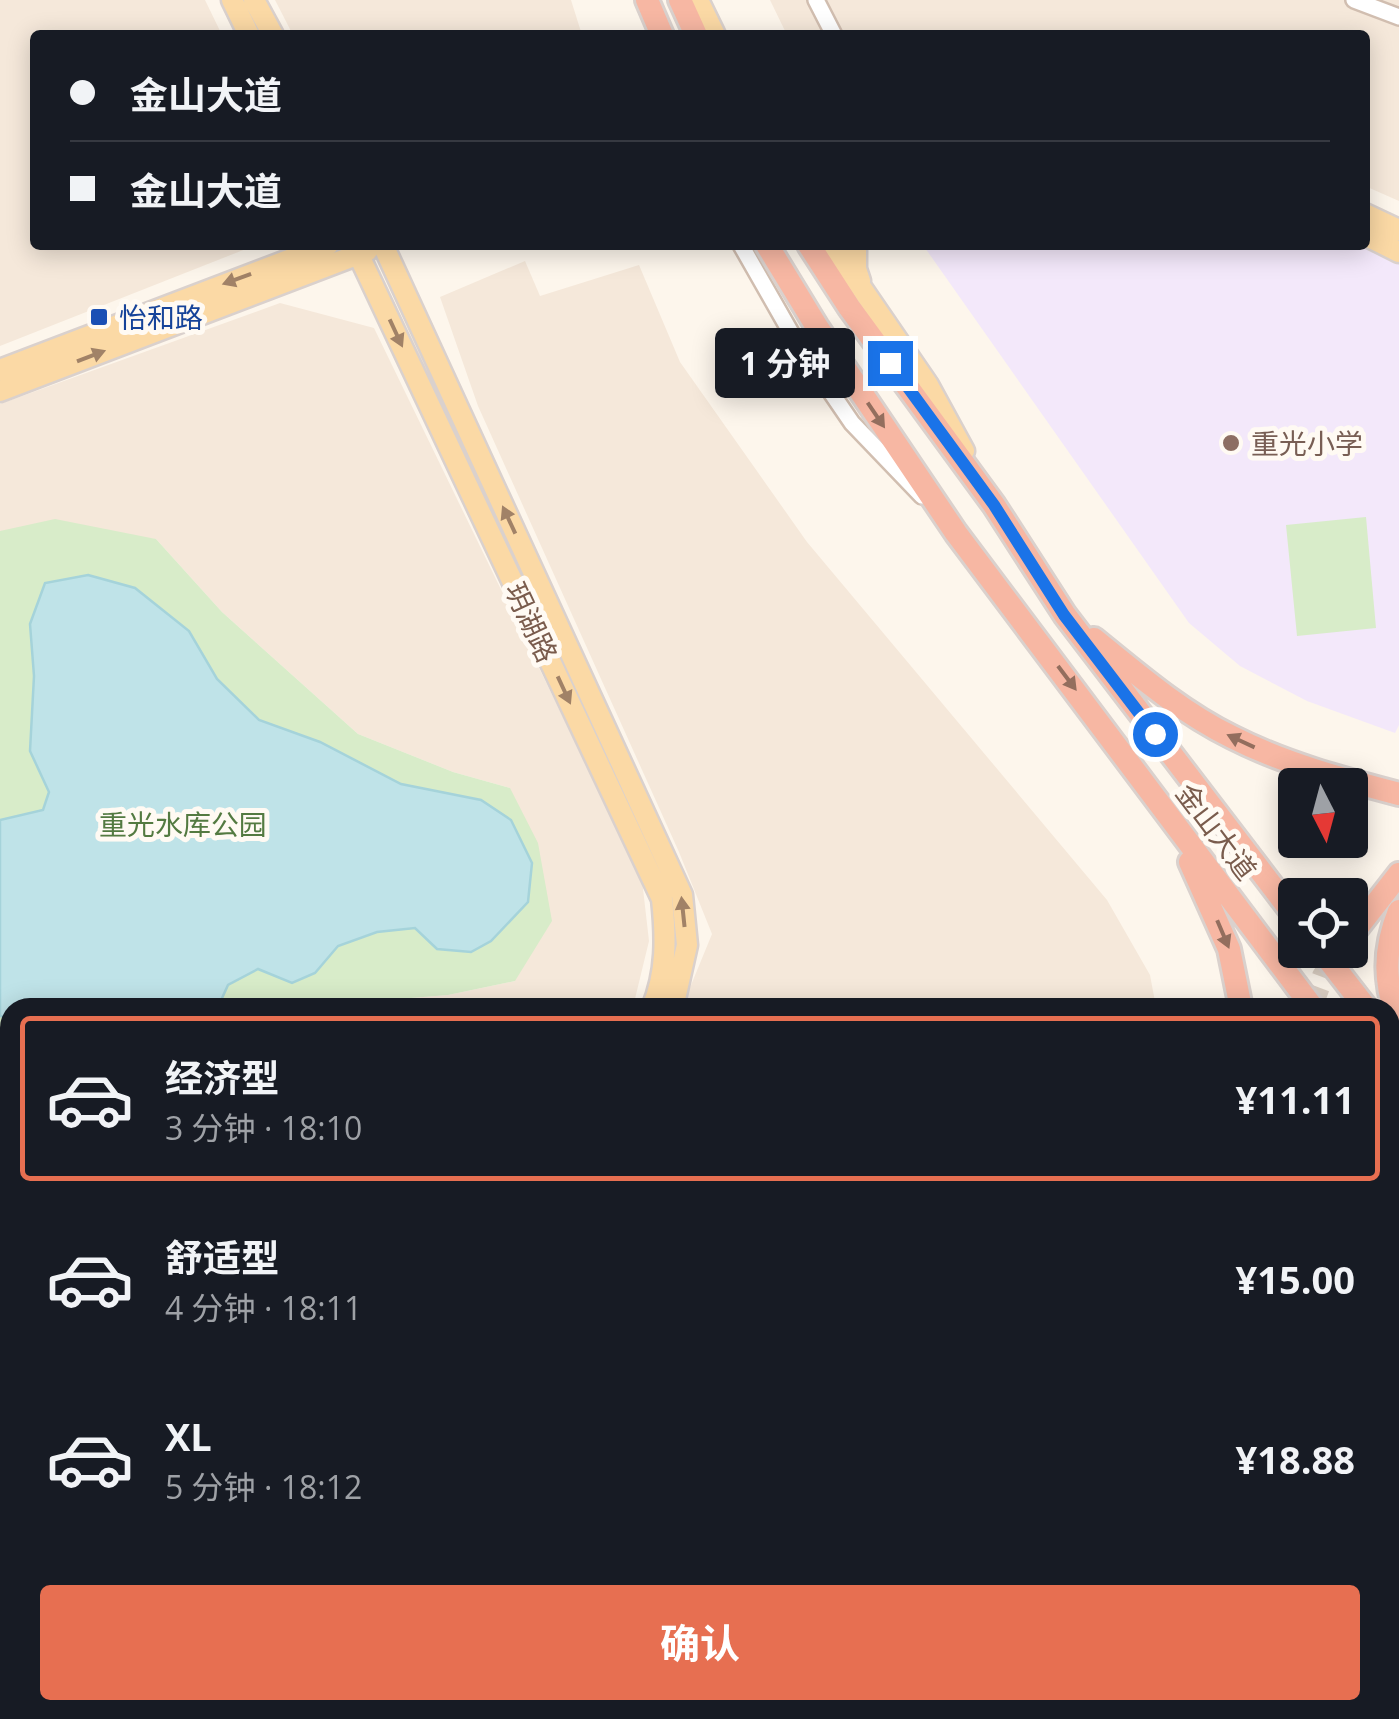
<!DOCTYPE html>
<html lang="zh">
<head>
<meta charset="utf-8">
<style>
	body { margin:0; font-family:"Open Sans","Noto Sans SC",sans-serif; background:#20242c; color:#f1f3f6; height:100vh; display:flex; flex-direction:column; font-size:38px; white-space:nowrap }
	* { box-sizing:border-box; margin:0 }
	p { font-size:32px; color:#9ea1a6 }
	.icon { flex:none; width:55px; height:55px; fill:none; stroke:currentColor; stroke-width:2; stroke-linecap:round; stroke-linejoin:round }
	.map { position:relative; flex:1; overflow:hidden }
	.panel { position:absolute; left:0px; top:998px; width:1400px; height:722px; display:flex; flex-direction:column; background:#171b24; border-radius:30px 30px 0 0; box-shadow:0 5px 25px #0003 }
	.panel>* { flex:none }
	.banner { position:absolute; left:30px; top:30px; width:1340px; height:220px; border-radius:10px; box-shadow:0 5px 25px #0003; display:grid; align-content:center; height:220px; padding:0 40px; background:#171b24 }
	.needle { width:65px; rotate:174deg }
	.tools { position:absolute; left:1278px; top:768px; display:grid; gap:20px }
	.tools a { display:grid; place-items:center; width:90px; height:90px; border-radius:10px; background:#171b24; box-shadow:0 5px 25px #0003; font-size:50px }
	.end { position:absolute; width:45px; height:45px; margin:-22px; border:12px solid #1a73e8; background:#fff; box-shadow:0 0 0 5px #fff }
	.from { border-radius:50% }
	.bubble { position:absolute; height:70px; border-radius:10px; background:#171b24; box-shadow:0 5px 25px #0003; font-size:32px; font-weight:700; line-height:70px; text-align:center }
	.banner b { display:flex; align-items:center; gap:35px; height:95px; font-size:38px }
	.banner b+b { border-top:2px solid #363941 }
	.banner i { width:25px; height:25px; background:#f1f3f6 }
	ul { padding:18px 0 0; list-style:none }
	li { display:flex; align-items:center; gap:30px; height:165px; margin:0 20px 15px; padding:0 20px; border:5px solid transparent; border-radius:10px }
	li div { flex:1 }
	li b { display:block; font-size:38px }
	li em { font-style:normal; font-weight:700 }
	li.active { border-color:#e76f51 }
	li>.icon { width:90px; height:90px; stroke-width:1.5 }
	.action { display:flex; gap:20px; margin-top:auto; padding:20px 40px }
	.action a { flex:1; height:115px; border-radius:10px; background:#e76f51; color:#fff; font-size:40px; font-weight:700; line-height:115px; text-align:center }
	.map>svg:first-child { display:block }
</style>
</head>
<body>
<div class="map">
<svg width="1399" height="1719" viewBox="0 0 1399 1719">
	<rect width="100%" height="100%" fill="#fdf6ec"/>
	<path fill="#f5e8da" d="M0 0H205L222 35H35V245H256L0 346Z
		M275 0H571L582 35H293Z
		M770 0H1399V201L1365 186V35H787Z
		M525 261 540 296 639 265 680 362 807 542 1107 900 1150 975 1156 1007H682L712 934 679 852 478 406 440 297Z
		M280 303 374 328 642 880 649 941 633 1007H344L350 1003 448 995 515 981 510 788 453 772 358 734 222 612 156 539 0 531V404Z
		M1390 1605 1399 1607V1719H748L771 1710H1390Z"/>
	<path fill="#f3e8fa" d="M923 245H1361L1399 264V725L1395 733 1307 701 1240 666 1189 623Z"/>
	<path fill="#d8ecc9" d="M1366 517 1376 628 1297 636 1286 525Z
		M55 519 156 539 222 612 358 734 453 772 510 788 538 843 552 921 515 981 448 995 350 1003 344 1008H10V1579H0V531Z
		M1390 1447 1399 1449V1607L1390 1605Z
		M10 1678V1710H360L365 1719H0V1680Z
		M415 1710H771L748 1719H419Z"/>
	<path fill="#bfe3e8" stroke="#a5d3da" stroke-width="2.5" d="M88 575 135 588 189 631 217 679 259 720 320 742 401 784 481 800 511 820 532 863 528 902 491 941 471 952 437 949 415 928 377 932 338 946 315 973 292 983 258 969 228 985 218 1007 10 1008V1018L0 1016V820L43 810 49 792 30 751 34 676 30 624 45 583Z
		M10 1079V1204L0 1198V1109L7 1100Z"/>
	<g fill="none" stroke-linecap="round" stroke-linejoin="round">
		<path stroke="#dcd0c4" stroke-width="22" stroke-dasharray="22 11" stroke-linecap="butt" d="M1311 1008 1323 976 1341 950"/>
		<defs>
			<path id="minor" d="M816 0 834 35
				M1354 0 1399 17
				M741 245 794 338 852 423 922 496"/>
			<path id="major" d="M232 0 249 35
				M254 0 273 35
				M698 0 715 35
				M1365 214 1399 230
				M1365 235 1399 252
				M354 245 662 899C666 937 667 972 652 1008
				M383 245 682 895 687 945 673 1008
				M832 245 928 385 964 451
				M856 245V269L860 281
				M0 370 328 245
				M0 391 367 251
				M1390 1159 1399 1154
				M0 1639H10
				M0 1672H10
				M375 1710 382 1719
				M394 1710 397 1719"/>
			<path id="highway" d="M647 0 662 35
				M680 0 696 35
				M767 245 817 327 956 533 1313 1008
				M809 245 849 307 994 505 1065 615 1295 916
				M1094 639C1137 674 1181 712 1232 737 1285 764 1342 779 1399 794
				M1190 862 1229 949 1241 1008
				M1399 911C1383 951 1384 983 1399 1024
				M1350 937 1399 874
				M1321 950 1366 1008
				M1390 1039 1399 1051
				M1390 1110 1399 1121
				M1390 1211 1399 1203
				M1390 1413H1399
				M1390 1437 1399 1439"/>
		</defs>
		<use href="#minor" stroke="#d1beb0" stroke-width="20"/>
		<use href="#major" stroke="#dad1cd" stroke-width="25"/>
		<use href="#highway" stroke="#dad1cd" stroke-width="28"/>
		<use href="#minor" stroke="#fff" stroke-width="15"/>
		<use href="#major" stroke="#fbd9a5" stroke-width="20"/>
		<use href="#highway" stroke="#f7b7a3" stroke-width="22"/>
	</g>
	<defs><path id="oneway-solid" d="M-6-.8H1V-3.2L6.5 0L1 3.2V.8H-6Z" transform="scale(2.5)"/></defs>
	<g fill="#a18267">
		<use href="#oneway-solid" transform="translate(237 279) rotate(160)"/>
		<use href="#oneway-solid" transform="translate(396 333) rotate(65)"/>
		<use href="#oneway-solid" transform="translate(91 356) rotate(-21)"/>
		<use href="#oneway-solid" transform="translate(509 520) rotate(-115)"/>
		<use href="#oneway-solid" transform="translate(564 690) rotate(65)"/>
		<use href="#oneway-solid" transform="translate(683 912) rotate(-96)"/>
	</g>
	<g fill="#936e5e">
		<use href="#oneway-solid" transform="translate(876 415) rotate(56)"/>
		<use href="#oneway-solid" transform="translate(1067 678) rotate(53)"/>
		<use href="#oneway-solid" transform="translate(1241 741) rotate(-155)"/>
		<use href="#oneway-solid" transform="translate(1223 934) rotate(67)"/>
	</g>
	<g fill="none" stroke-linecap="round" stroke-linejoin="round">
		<path stroke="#1a73e8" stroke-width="12" d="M890 363 994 505 1064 615 1155 734"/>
	</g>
	<rect fill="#1a4fb4" stroke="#fffaf3" stroke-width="4" x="89" y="307" width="20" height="20" rx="5"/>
	<circle fill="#8d6e63" stroke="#fffaf3" stroke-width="4" cx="1231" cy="443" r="10"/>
	<g text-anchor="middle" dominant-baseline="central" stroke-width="10" stroke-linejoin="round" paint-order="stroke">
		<g font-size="28" fill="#164399" stroke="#fffaf3" text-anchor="start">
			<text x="119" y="317">怡和路</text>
		</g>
		<g font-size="28" fill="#785e54" stroke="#fffaf3" text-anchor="start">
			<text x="1251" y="443">重光小学</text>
		</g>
		<g font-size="28" fill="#7a5c4d" stroke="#fffaf3">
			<text transform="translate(532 622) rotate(65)">玥湖路</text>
			<text transform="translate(1217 831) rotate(53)">金山大道</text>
		</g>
		<g font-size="28" fill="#537a41" stroke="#fffaf3">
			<text x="183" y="824">重光水库公园</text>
		</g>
	</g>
</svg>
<div class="tools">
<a><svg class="needle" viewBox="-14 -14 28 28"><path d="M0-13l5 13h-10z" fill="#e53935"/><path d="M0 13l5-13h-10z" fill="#9ea1a6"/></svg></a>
<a><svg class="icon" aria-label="locate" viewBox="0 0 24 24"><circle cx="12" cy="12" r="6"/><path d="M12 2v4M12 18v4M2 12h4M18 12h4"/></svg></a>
</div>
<i class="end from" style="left:1155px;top:734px"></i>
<i class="end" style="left:890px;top:363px"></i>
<div class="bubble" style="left:715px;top:328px;width:140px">1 分钟</div>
<div class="banner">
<b><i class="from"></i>金山大道</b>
<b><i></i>金山大道</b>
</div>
<section class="panel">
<ul>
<li class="active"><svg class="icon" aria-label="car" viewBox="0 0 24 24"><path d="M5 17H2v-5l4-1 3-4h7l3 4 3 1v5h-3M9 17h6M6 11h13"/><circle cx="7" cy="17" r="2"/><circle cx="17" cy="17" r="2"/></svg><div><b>经济型</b><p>3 分钟 · 18:10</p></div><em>¥11.11</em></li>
<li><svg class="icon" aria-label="car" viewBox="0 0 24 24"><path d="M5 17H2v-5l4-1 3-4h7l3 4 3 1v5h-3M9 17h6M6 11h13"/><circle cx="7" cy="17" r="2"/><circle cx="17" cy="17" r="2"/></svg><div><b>舒适型</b><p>4 分钟 · 18:11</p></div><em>¥15.00</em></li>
<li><svg class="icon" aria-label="car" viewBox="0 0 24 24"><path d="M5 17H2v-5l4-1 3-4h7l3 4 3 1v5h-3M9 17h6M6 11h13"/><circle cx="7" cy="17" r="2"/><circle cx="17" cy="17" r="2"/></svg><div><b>XL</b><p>5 分钟 · 18:12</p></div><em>¥18.88</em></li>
</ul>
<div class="action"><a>确认</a></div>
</section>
</div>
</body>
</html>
